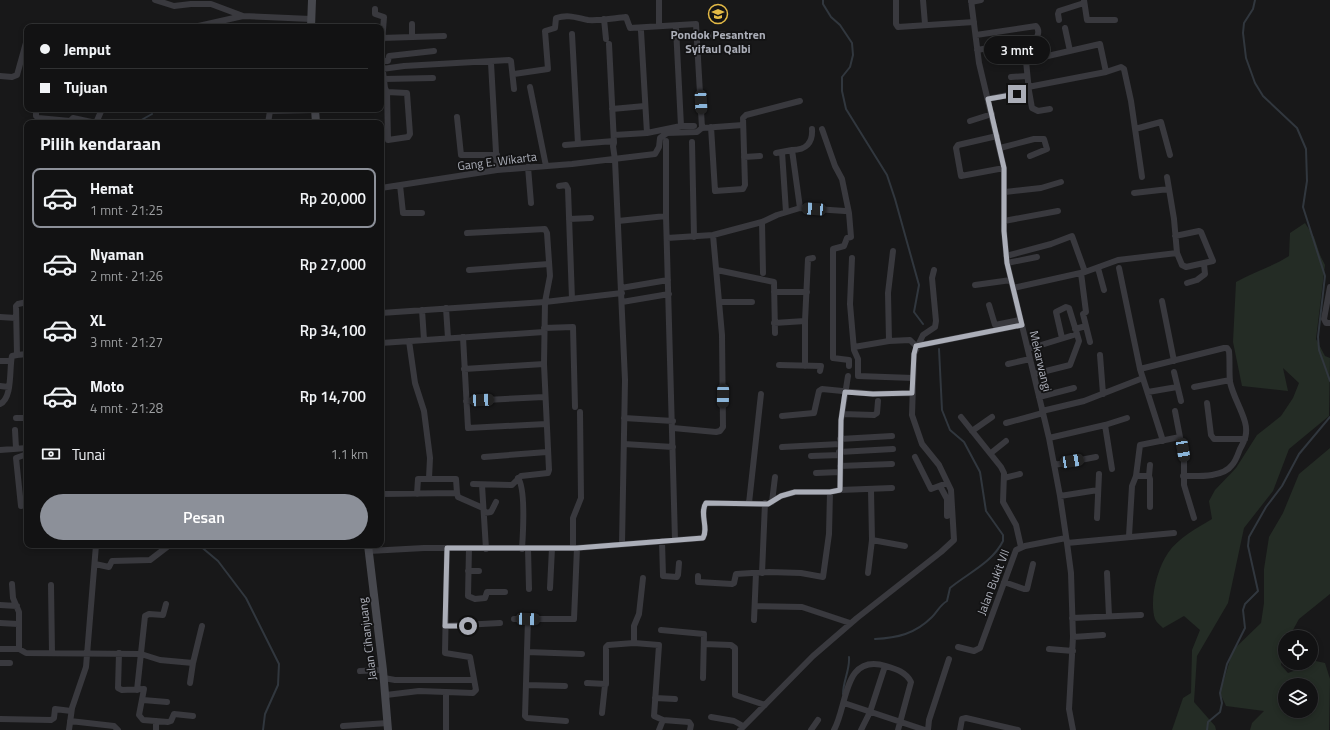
<!DOCTYPE html>
<html lang="id">
<head>
<meta charset="utf-8">
<style>
	body { margin:0; font-family:"Titillium Web",sans-serif; background:#1f2021; color:#f1f3f6; height:100vh; display:flex; flex-direction:column; font-size:15px; white-space:nowrap }
	* { box-sizing:border-box; margin:0 }
	p { font-size:13px; color:#9c9ea0 }
	.icon { flex:none; width:22px; height:22px; fill:none; stroke:currentColor; stroke-width:2; stroke-linecap:round; stroke-linejoin:round }
	.map { position:relative; flex:1; overflow:hidden }
	.drawer { position:absolute; left:24px; top:120px; width:360px; height:428px; display:flex; flex-direction:column; background:#121213; border-radius:8px; box-shadow:0 2px 6px #0003,0 0 0 1px #313233 }
	.drawer>* { flex:none }
	.guide { position:absolute; left:24px; top:24px; width:360px; height:88px; border-radius:8px; box-shadow:0 2px 6px #0003,0 0 0 1px #313233; display:grid; align-content:center; height:88px; padding:0 16px; background:#121213 }
	.tools { position:absolute; left:1278px; top:630px; display:grid; gap:8px }
	.tools a { display:grid; place-items:center; width:40px; height:40px; border-radius:50%; background:#121213; box-shadow:0 2px 6px #0003,0 0 0 1px #313233; font-size:20px }
	.end { position:absolute; width:18px; height:18px; margin:-9px; border:5px solid #abaeb8; background:#111; box-shadow:0 0 0 2px #111 }
	.from { border-radius:50% }
	.bubble { position:absolute; height:28px; border-radius:14px; background:#121213; box-shadow:0 2px 6px #0003,0 0 0 1px #313233; font-size:13px; font-weight:600; line-height:28px; text-align:center }
	.car { position:absolute; width:12px; height:24px; margin:-12px -6px; border-radius:5px; box-shadow:0 0 3px 1px #0007; background:linear-gradient(#222 24%,#8ab4d8 0 40%,#222 0 76%,#8ab4d8 0 86%,#222 0) }
	.guide b { display:flex; align-items:center; gap:14px; height:38px; font-size:15px }
	.guide b+b { border-top:1px solid #313233 }
	.guide i { width:10px; height:10px; background:#f1f3f6 }
	ul { padding:0; list-style:none }
	li { display:flex; align-items:center; gap:12px; height:60px; margin:0 8px 6px; padding:0 8px; border:2px solid transparent; border-radius:8px }
	li div { flex:1 }
	li b { display:block; font-size:15px }
	li em { font-style:normal; font-weight:600 }
	li.on { border-color:#8c9099 }
	li>.icon { width:36px; height:36px; stroke-width:1.5 }
	h2 { padding:0 16px; font-size:18px; line-height:48px }
	.pay { display:flex; align-items:center; gap:10px; height:44px; padding:0 16px; font-size:15px }
	.pay p { margin-inline-start:auto }
	.button { display:flex; gap:8px; margin-top:auto; padding:8px 16px }
	.button a { flex:1; height:46px; border-radius:24px; background:#8c9099; color:#fff; font-size:16px; font-weight:600; line-height:46px; text-align:center }
	.map>svg:first-child { display:block }
</style>
</head>
<body>
<div class="map">
<svg width="1330" height="730" viewBox="0 0 1330 730">
	<rect width="100%" height="100%" fill="#181819"/>
	<path fill="#242c25" fill-rule="evenodd" d="M1305 223 1314 237 1320 255 1325 265 1316 339 1325 356 1330 358 1329 416 1289 449 1273 491 1244 528 1228 603 1197 656 1194 702 1215 726 1216 730H1172L1183 698 1191 693 1192 650 1200 630 1184 616 1163 628C1160 625 1156 622 1155 619 1149 600 1157 569 1168 553 1178 538 1197 528 1212 519L1209 501 1215 490 1236 468 1257 435 1281 416 1293 398 1299 383 1283 368 1288 391 1242 386 1233 342 1236 282C1253 272 1272 267 1289 256L1290 233Z
		M1330 448V594L1299 619 1289 637H1285L1281 665 1288 673 1299 669 1305 663H1311V660L1325 663 1330 679 1329 730H1250L1252 723 1264 711 1226 706 1220 693 1233 650 1261 623 1264 603V569L1269 537 1283 513 1299 474ZM1285 685H1311V711H1285Z"/>
	<g fill="none" stroke-linecap="round" stroke-linejoin="round">
		<path stroke="#31373e" stroke-width="2" d="M823 0V4L831 17 840 25 852 43 853 55 850 67 842 77V91L846 109 887 175 895 199 919 285 914 312 923 324
			M1255 0 1253 9 1244 23 1243 33 1246 58 1255 83 1263 96 1297 128 1306 149 1307 181 1303 207 1325 276 1318 337 1319 350 1330 381
			M136 123 152 114
			M199 545 218 561 246 598 279 664 278 685 265 714 263 730
			M875 639C897 638 915 634 932 617 937 612 940 605 947 601L950 588C968 573 992 563 1003 541V535L986 511 980 472 964 442 950 430 942 410 939 349
			M843 694C843 681 850 670 849 657
			M1207 730 1208 722 1220 712 1222 703 1220 693 1227 664 1245 628 1243 610 1245 604 1258 591 1248 546 1249 537 1266 507 1282 486 1299 454 1330 417"/>
		<path stroke="#39393e" stroke-width="6" d="M155 0 174 6 191 4H211L243 16
			M659 0V25
			M896 0V24L898 27 974 22
			M923 0 925 24
			M971 0 979 63 1004 168V231L1007 263 1049 438 1060 496 1067 543 1071 573 1073 637 1069 709 1073 730
			M1084 0 1087 20H1115
			M971 2 981 0
			M375 9V14L384 17 381 56 385 88 387 92 388 140 408 137 410 134 407 93 387 92
			M604 19 606 39
			M1059 20 1058 14 1059 11 1084 3
			M194 27 243 16 311 19
			M676 28 681 126
			M1065 28 1070 51
			M641 31 647 133
			M572 34 578 144
			M976 35 1036 26C1040 30 1038 37 1035 40L977 50
			M412 36V24
			M697 36 723 34
			M381 38 444 36
			M609 44 614 143 613 146 615 160 625 380 622 544
			M382 61H388L389 56 434 51
			M1026 61 1100 44 1106 72 1028 87
			M491 63 497 170
			M382 69 404 66 509 60 511 61 514 89
			M1106 72 1121 67 1124 69 1131 101 1142 177
			M514 74 548 69 545 31 555 28 556 18C569 14 577 18 588 20 600 21 615 18 626 17L630 28 696 24 702 128
			M0 76 12 77 17 75 27 39
			M1011 77 1027 76
			M384 79 433 78
			M530 87 546 166
			M1029 91 1032 108 1038 111 1050 109
			M988 99 1029 91 1026 61 1023 49
			M36 109V116L38 118 70 121 73 118 96 123
			M270 109V111L315 110
			M612 109 645 106
			M457 117 461 155H497
			M970 121 992 114
			M96 123 102 109
			M268 123 270 111
			M711 127 715 191 743 189 745 185 743 118 746 115 800 101
			M822 129 835 166 842 179 849 213 851 237 847 238 844 246 833 249V358L849 360V366
			M1135 129 1161 122 1170 155
			M614 135 647 133 681 126H694
			M997 136 958 145 956 148 961 176 1004 168
			M666 141V216L675 540
			M692 142 694 237
			M565 145 614 141
			M1000 148 1034 139H1044L1047 149 1030 156
			M792 150C806 150 813 143 812 129
			M782 152 786 212
			M776 153 792 150 800 208
			M744 157 760 156
			M528 167 531 203
			M1167 177 1174 219 1177 253
			M400 185 403 213H422
			M559 186 566 185 568 189 572 299
			M381 188 497 170 572 164 655 154 659 147 660 138 667 133 697 132 702 128 743 125
			M1005 192 1041 188 1061 182
			M1134 193 1169 189
			M569 219 591 218
			M618 221 666 216
			M1004 221 1058 211
			M762 222 763 273
			M467 233 545 229 547 233 550 276 545 302 544 364 549 470 548 473 521 476 512 485 473 484
			M667 238 713 235 762 222 777 215 800 208 845 211
			M1006 256 1051 244 1072 236 1085 272
			M852 258 850 304 854 350 858 359V376L913 378
			M1007 263 1037 257
			M1098 268 1104 290
			M1119 268 1140 369 1163 441
			M469 270 549 264
			M717 270 774 282 775 333
			M1187 283 1197 280 1205 274 1204 264
			M975 285 1011 280
			M1330 287 1324 319 1326 323H1330
			M621 288 668 280
			M1013 288 1085 272 1118 260 1177 253 1182 265 1186 267 1213 261 1201 232 1199 231 1175 236
			M774 292H807
			M1162 301 1174 361
			M622 302 669 294
			M720 302H752
			M989 305 995 325 1020 320
			M446 308 448 338
			M422 310 424 340
			M381 313 545 302 622 293
			M0 317 16 318
			M805 321 808 259 813 258
			M774 323 805 321V366
			M1086 326 1090 342
			M544 328 573 327 575 407
			M1075 329 1086 326 1083 314 1086 312 1081 273
			M463 337 468 428 546 424
			M1062 338 1056 312 1066 307 1069 308 1077 334
			M409 341 415 383 424 411 430 458 429 478
			M889 341 888 293 893 251
			M381 343 544 332
			M916 346 1022 325
			M854 347 889 341 910 340 916 346
			M1028 349 1077 334 1079 341 1070 365 1034 374
			M17 355 27 354
			M1100 355 1103 394
			M0 361H11
			M1008 364 1030 359
			M779 365 821 366 820 371
			M464 369 544 364
			M1140 369 1224 348H1227L1229 351C1230 361 1229 372 1230 382 1233 396 1241 408 1245 422 1248 433 1245 440 1240 449 1238 454 1236 461 1232 465 1223 478 1196 476 1183 476
			M1174 372 1181 401
			M0 386 9 387
			M1194 387 1230 380
			M1148 392 1177 387
			M1039 397 1074 388
			M466 401 544 397
			M1207 403 1211 435 1214 439H1245
			M0 404C13 398 9 368 12 356L17 355 16 306 18 304 27 302
			M1042 411 1084 401 1143 378
			M1175 411 1184 458V485L1194 518
			M842 414 874 415 877 413 878 401
			M782 416 814 413 819 391 822 389 873 394 912 393
			M961 417 1001 467 1004 473 1003 502 1016 525 1021 547
			M16 418H27
			M624 418 673 421
			M1006 423 1043 413
			M1105 425 1112 469
			M673 428 716 432 720 431 723 427 722 335 713 235
			M15 430 16 448
			M972 431 992 417
			M1049 438 1105 425 1127 418
			M840 439 892 436
			M624 444 673 447
			M782 447 840 444
			M0 450 27 448
			M839 452 893 449
			M991 453 1006 441
			M811 456 840 455
			M484 457 547 452
			M915 457 931 489 947 483
			M1054 465 1096 457
			M840 466 892 464
			M816 473 840 472
			M1136 476H1149L1150 479V507
			M1149 476 1150 465
			M518 478C526 489 523 534 522 549
			M1004 478 1020 474
			M482 485 486 549
			M940 486 947 499V516
			M840 490 892 488
			M457 493 458 497 483 508
			M381 494 457 493 456 479H418L417 494
			M1060 496 1098 490
			M772 502 775 477
			M749 503 761 394
			M21 506 16 458 27 454
			M484 513 491 512 496 502
			M1097 518 1099 474
			M1129 536 1132 486 1136 476 1140 445 1180 437
			M872 540 905 546
			M662 541 663 576 677 577 678 575 679 563
			M1067 543 1174 533
			M469 548 468 596 475 599 485 598 487 592H505
			M528 548 529 589
			M573 548V518L581 498 580 412
			M369 551 424 548H577L703 538C709 528 699 513 706 503L768 504 781 496 795 492H830L840 490 841 420 848 376
			M95 564 109 567 112 561 150 560 167 547
			M468 571H479
			M762 573 765 503
			M868 573 872 540 871 490
			M1107 573 1109 616
			M698 576V582L732 584 734 583 736 574 769 572 801 573 823 577 829 534 830 492
			M1004 582 1024 589H1027L1033 564
			M12 584 13 598 19 612V649
			M51 585 52 653
			M550 588 552 548
			M0 605 17 606
			M755 606 802 607 850 623
			M1072 618 1141 615
			M514 619H574L577 548
			M528 619 525 716 527 718 566 721
			M754 620 756 573
			M0 623 18 624
			M445 626 500 623
			M661 630 704 634 703 678
			M1073 637 1103 635
			M634 643V626L639 614 643 578
			M704 644 731 645 735 648V695L765 705
			M958 647 974 651 980 648 1016 550 1025 546 1066 538
			M0 649H19L26 653 141 654 160 660 193 663 190 683
			M1049 649 1073 651
			M527 652 582 654
			M119 653 118 688 122 690 144 689 139 715 143 720 168 722 171 721 174 714 193 716
			M0 663H10
			M193 663 202 626
			M360 671 383 670
			M384 678 395 680H474
			M587 683 606 684V647L608 645 634 643 659 645 654 716 663 720 689 722 691 725 690 730
			M526 685 565 686
			M137 690 145 616 149 614 163 615 166 604
			M446 692V730
			M386 695 419 691 473 693 476 690 470 657 445 653 447 548
			M655 698 675 699
			M143 700 167 702
			M844 703 925 730
			M602 713 605 685
			M711 717 734 721 743 726
			M0 719 51 720 54 718 55 709 71 711
			M70 721 114 726 118 730
			M343 726 388 723
			M69 730 72 708 86 667 96 545
			M156 730V721
			M659 730 663 720
			M740 730 813 656 857 618 941 552 954 540 951 490 939 465 922 444 912 415 914 354 923 335 935 327 936 321 932 278 934 270
			M811 730 818 720
			M834 730C848 705 843 653 886 666 896 669 906 672 911 682L898 730
			M861 730 870 712 885 666
			M928 730 929 720 949 659
			M960 730 962 719 966 718 1018 730"/>
		<path stroke="#47484e" stroke-width="8" d="M311 27 312 0
			M315 109 316 123
			M368 545 383 670 388 730"/>
	</g>
	<g fill="none" stroke-linecap="round" stroke-linejoin="round">
		<path stroke="#abaeb8" stroke-width="5" d="M468 626H445L447 548H577L703 538C709 528 699 513 706 503L768 504 781 496 795 492H830L840 490 841 420 845 392 873 394 912 393 914 354 916 346 1022 325 1007 263 1004 231V168L988 99 1017 94"/>
	</g>
	<defs>
		<symbol id="school-ring" viewBox="-11 -11 22 22"><circle r="9.5" fill="#131314" stroke="#e3ba46" stroke-width="1.5"/><path d="M0-5L7-2L0 1L-7-2ZM-4 1L0 2.5L4 1V4Q0 6-4 4Z" fill="#e3ba46"/></symbol>
	</defs>
	<g fill-rule="evenodd">
		<use href="#school-ring" x="707" y="3" width="22" height="22"/>
	</g>
	<g text-anchor="middle" dominant-baseline="central" stroke-width="3.5" stroke-linejoin="round" paint-order="stroke">
		<g font-size="12" font-weight="bold" fill="#abaeb8" stroke="#131314">
			<text x="718" y="34">Pondok Pesantren<tspan x="718" dy="14">Syifaul Qalbi</tspan></text>
		</g>
		<g font-size="12" fill="#abaeb8" stroke="#131314">
			<text transform="translate(497 161) rotate(-7)">Gang E. Wikarta</text>
			<text transform="translate(1041 361) rotate(77)">Mekarwangi</text>
			<text transform="translate(993 582) rotate(-69)">Jalan Bukit VII</text>
			<text transform="translate(367 639) rotate(-97)">Jalan Cihanjuang</text>
		</g>
	</g>
</svg>
<div class="tools">
<a><svg class="icon" aria-label="locate" viewBox="0 0 24 24"><circle cx="12" cy="12" r="6"/><path d="M12 2v4M12 18v4M2 12h4M18 12h4"/></svg></a>
<a><svg class="icon" aria-label="layers" viewBox="0 0 24 24"><path d="M12 4l9 5-9 5-9-5zM3 14l9 5 9-5"/></svg></a>
</div>
<i class="end from" style="left:468px;top:626px"></i>
<i class="end" style="left:1017px;top:94px"></i>
<div class="bubble" style="left:984px;top:36px;width:66px">3 mnt</div>
<i class="car" style="left:701px;top:102px;rotate:177deg"></i>
<i class="car" style="left:814px;top:209px;rotate:274deg"></i>
<i class="car" style="left:723px;top:396px;rotate:181deg"></i>
<i class="car" style="left:482px;top:400px;rotate:87deg"></i>
<i class="car" style="left:1183px;top:450px;rotate:170deg"></i>
<i class="car" style="left:1072px;top:461px;rotate:80deg"></i>
<i class="car" style="left:528px;top:619px;rotate:92deg"></i>
<div class="guide">
<b><i class="from"></i>Jemput</b>
<b><i></i>Tujuan</b>
</div>
<section class="drawer">
<h2>Pilih kendaraan</h2>
<ul>
<li class="on"><svg class="icon" aria-label="car" viewBox="0 0 24 24"><path d="M5 17H2v-5l4-1 3-4h7l3 4 3 1v5h-3M9 17h6M6 11h13"/><circle cx="7" cy="17" r="2"/><circle cx="17" cy="17" r="2"/></svg><div><b>Hemat</b><p>1 mnt · 21:25</p></div><em>Rp 20,000</em></li>
<li><svg class="icon" aria-label="car" viewBox="0 0 24 24"><path d="M5 17H2v-5l4-1 3-4h7l3 4 3 1v5h-3M9 17h6M6 11h13"/><circle cx="7" cy="17" r="2"/><circle cx="17" cy="17" r="2"/></svg><div><b>Nyaman</b><p>2 mnt · 21:26</p></div><em>Rp 27,000</em></li>
<li><svg class="icon" aria-label="car" viewBox="0 0 24 24"><path d="M5 17H2v-5l4-1 3-4h7l3 4 3 1v5h-3M9 17h6M6 11h13"/><circle cx="7" cy="17" r="2"/><circle cx="17" cy="17" r="2"/></svg><div><b>XL</b><p>3 mnt · 21:27</p></div><em>Rp 34,100</em></li>
<li><svg class="icon" aria-label="car" viewBox="0 0 24 24"><path d="M5 17H2v-5l4-1 3-4h7l3 4 3 1v5h-3M9 17h6M6 11h13"/><circle cx="7" cy="17" r="2"/><circle cx="17" cy="17" r="2"/></svg><div><b>Moto</b><p>4 mnt · 21:28</p></div><em>Rp 14,700</em></li>
</ul>
<div class="pay"><svg class="icon" aria-label="cash" viewBox="0 0 24 24"><path d="M3 7h18v10H3z"/><circle cx="12" cy="12" r="2"/></svg>Tunai<p>1.1 km</p></div>
<div class="button"><a>Pesan</a></div>
</section>
</div>
</body>
</html>
